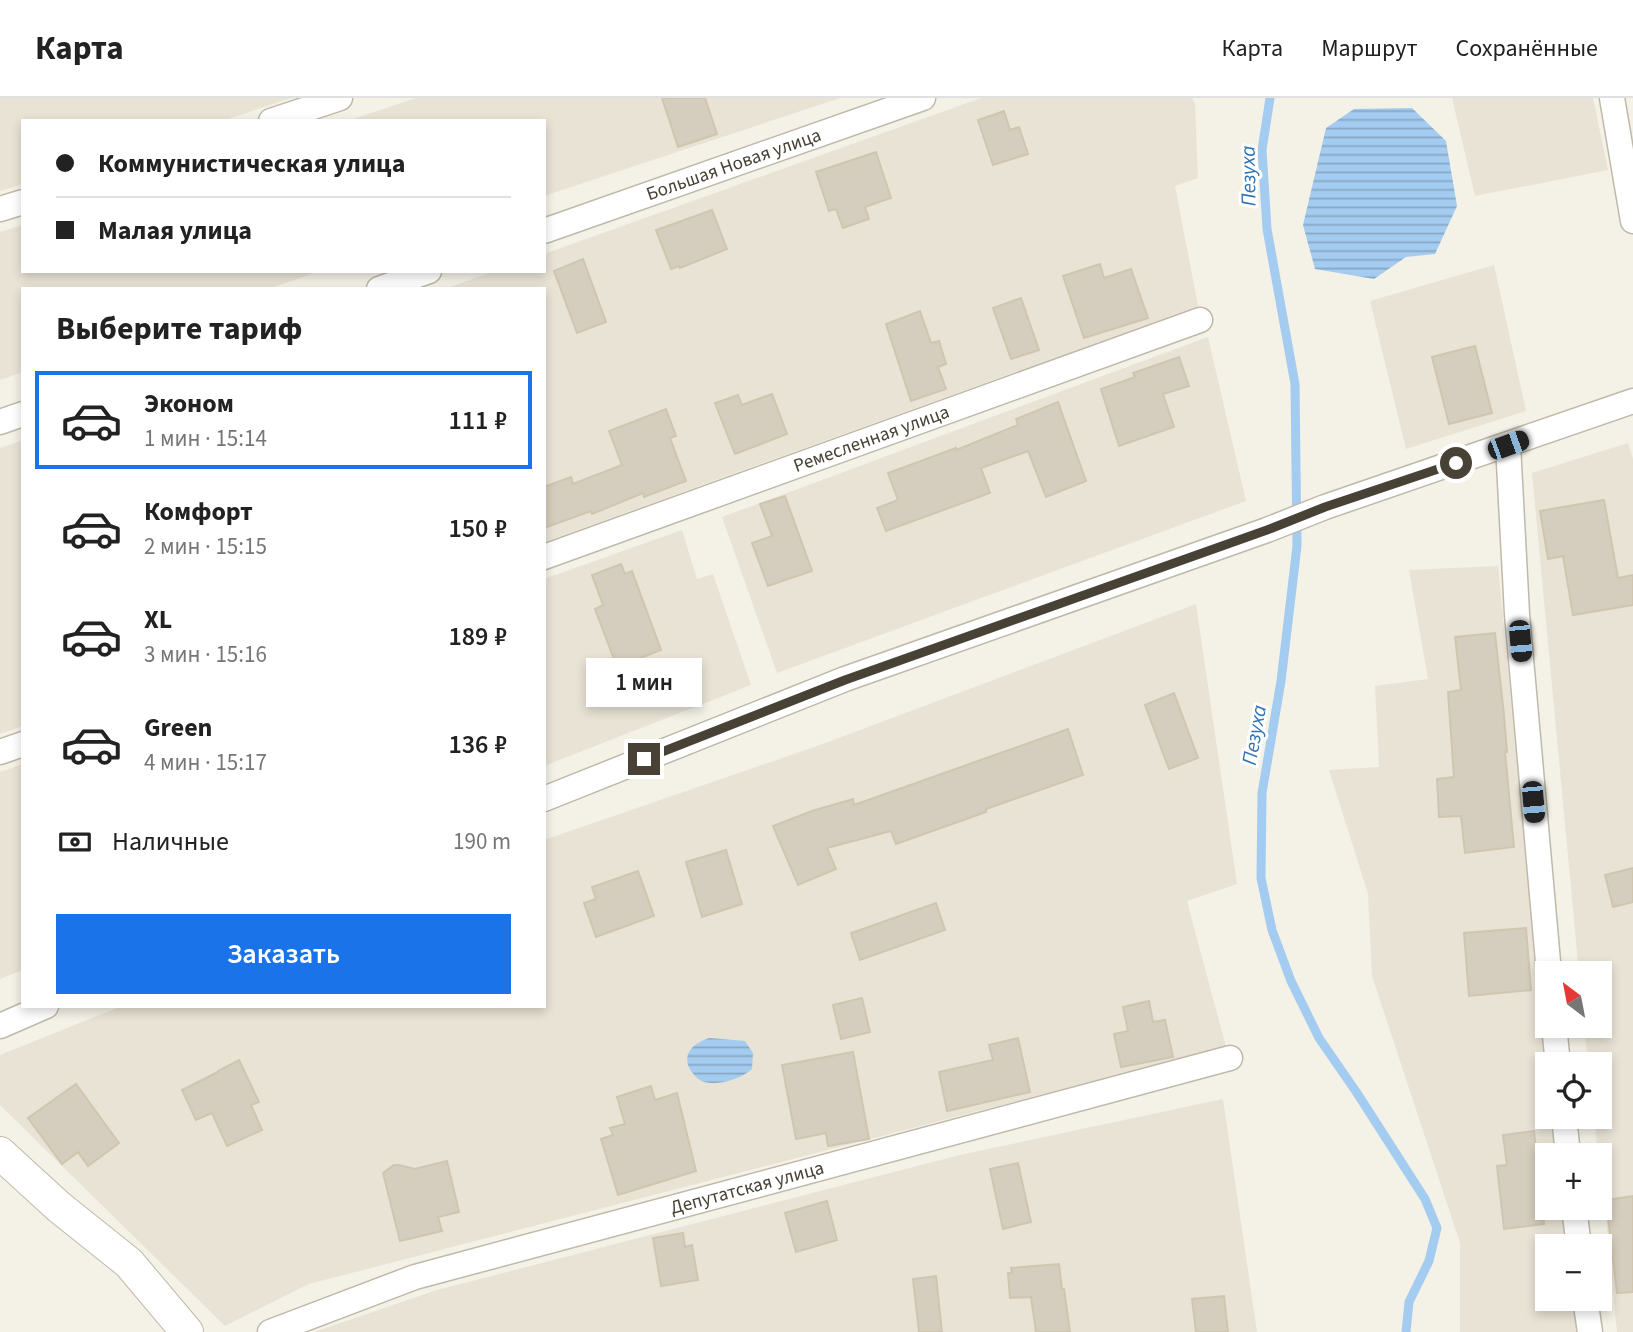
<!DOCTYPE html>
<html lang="ru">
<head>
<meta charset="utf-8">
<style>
	body { margin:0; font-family:"Source Sans 3",sans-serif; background:#f2f2f2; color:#222; height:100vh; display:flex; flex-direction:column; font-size:26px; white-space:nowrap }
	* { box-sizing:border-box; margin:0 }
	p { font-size:23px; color:#767676 }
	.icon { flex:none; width:38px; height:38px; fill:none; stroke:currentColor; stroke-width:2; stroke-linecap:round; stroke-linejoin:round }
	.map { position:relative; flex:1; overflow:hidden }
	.drawer { position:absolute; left:21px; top:189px; width:525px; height:721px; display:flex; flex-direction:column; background:#fff; border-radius:0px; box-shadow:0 4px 10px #0003 }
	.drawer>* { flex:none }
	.hud { position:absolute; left:21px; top:21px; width:525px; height:154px; border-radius:0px; box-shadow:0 4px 10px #0003; display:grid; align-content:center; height:154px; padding:0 35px; background:#fff }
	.needle { width:46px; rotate:328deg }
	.buttons { position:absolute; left:1535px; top:863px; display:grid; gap:14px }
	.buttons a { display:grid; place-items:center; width:77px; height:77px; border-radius:0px; background:#fff; box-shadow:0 4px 10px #0003; font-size:35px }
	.end { position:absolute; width:32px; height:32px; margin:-16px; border:9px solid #474136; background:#fff; box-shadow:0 0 0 4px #fff }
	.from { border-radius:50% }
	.bubble { position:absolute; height:49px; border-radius:0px; background:#fff; box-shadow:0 4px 10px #0003; font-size:23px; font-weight:600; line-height:49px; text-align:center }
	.car { position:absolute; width:21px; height:42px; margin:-21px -10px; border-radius:9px; box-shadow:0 0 5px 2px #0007; background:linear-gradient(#222 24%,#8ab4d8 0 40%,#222 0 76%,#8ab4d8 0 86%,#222 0) }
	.hud b { display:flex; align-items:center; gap:24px; height:66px; font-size:26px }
	.hud b+b { border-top:2px solid #e0e0e0 }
	.hud i { width:18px; height:18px; background:#222 }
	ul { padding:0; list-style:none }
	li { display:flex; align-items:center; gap:21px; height:98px; margin:0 14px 10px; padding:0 21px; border:4px solid transparent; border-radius:0px }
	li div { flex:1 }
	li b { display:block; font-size:26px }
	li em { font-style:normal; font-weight:600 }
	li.current { border-color:#1a73e8 }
	li>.icon { width:63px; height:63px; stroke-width:1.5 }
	h2 { padding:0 35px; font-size:32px; line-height:84px }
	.pay { display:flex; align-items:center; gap:18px; height:77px; padding:0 35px; font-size:26px }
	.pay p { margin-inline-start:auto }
	.primary-button { display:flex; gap:14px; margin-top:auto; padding:14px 35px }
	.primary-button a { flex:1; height:80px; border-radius:0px; background:#1a73e8; color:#fff; font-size:28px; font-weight:600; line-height:80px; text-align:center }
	header { display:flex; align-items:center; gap:42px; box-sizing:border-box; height:98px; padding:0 35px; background:#fff; border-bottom:2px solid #e0e0e0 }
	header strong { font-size:33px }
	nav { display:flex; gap:38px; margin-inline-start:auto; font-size:24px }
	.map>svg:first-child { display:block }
</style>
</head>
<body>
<header>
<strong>Карта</strong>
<nav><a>Карта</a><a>Маршрут</a><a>Сохранённые</a></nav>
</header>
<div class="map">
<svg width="1633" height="1234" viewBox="0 0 1633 1234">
	<defs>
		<pattern id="water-rules" width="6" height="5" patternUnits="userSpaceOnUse" patternTransform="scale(1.75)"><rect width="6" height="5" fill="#a4ccf0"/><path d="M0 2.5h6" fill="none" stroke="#87a7c3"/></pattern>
	</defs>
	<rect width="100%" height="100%" fill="#f4f1e7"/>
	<path fill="#e8e3d5" d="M0 0H291L222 23H23V86L0 93Z
		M416 0H840L544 98V23H347Z
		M981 0H1192L1195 6 1198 80 1175 88 1198 208 544 444V191H445L494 173H544V156Z
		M1452 0H1593L1608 72 1475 98Z
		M23 127V173H320L268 191H23V274L0 282V134Z
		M1494 167 1526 313 1406 351 1370 203Z
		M1208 239 1246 403 777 575 722 419Z
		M23 342V628L0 636V350Z
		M1628 345 1633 361V1234H1617L1600 1057H1598L1594 1019 1600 1018V966H1588L1584 928H1600V875H1579L1532 375Z
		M682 432 697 481 713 476 751 587 544 668V481Z
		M1498 468 1547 977V1018L1552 1019 1556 1057H1547V1110H1562L1567 1148H1547V1200L1573 1201 1577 1234H1460V1145L1372 878 1368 796 1329 672 1379 669 1375 588 1428 581 1409 472Z
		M1196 506 1237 786 1187 803 1226 949 309 1186 225 1228 0 1007V957L122 908H544V742L820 647Z
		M23 666V872L0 881V674Z
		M1223 1001 1257 1234H314L437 1192 960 1057Z"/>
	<path fill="url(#water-rules)" d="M1412 10 1446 43 1457 108 1435 156 1406 159 1374 181 1315 171 1303 127 1326 30 1354 11Z
		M710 940 745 943 753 955 752 971C741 981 719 988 704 984 698 982 694 977 691 973 680 956 695 944 710 940Z"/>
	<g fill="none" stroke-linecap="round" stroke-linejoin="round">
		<path stroke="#a4ccf0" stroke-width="9" d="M1270 0 1262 52 1267 131 1295 286 1297 448 1281 583 1262 695 1261 780 1272 832 1291 883 1319 940 1357 995 1425 1101 1437 1130 1429 1163 1409 1204 1406 1234"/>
	</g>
	<path fill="#d5cdbd" stroke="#d0c6b0" stroke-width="2" d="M662 0H705L717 36 678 49Z
		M1004 13 1010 32 1019 29 1028 56 993 67 978 22Z
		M876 54 891 100 865 109 869 121 843 130 836 111 829 113 816 74Z
		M712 112 727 151 680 170 679 168 671 171 656 132Z
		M583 161 606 224 577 235 554 173Z
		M1100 166 1104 180 1131 171 1148 220 1084 240 1063 178Z
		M1021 200 1039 252 1011 261 993 210Z
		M920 213 931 245 939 243 946 266 938 269 946 291 911 303 886 226Z
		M1475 248 1492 315 1449 326 1432 259Z
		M1179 259 1189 288 1163 296 1174 329 1119 348 1101 291 1135 279 1133 275Z
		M772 296 787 336 735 356 715 305 738 297 742 307Z
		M1058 304 1086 383 1046 399 1028 353 981 370 990 395 886 433 877 410 898 402 888 375 956 350V352L1018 327 1016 321Z
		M666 311 676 338 670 340 686 383 644 399 643 395 592 416 591 413 544 430V389L571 379 573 386 622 367 609 333Z
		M785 398 812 473 768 488 752 445 772 438 760 406Z
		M1604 402 1618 480 1633 477V507L1573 517 1563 458 1548 461 1540 413Z
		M621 466 625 476 632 473 661 552 617 569 595 511 603 507 592 477Z
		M1495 535 1504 617 1507 654H1505L1514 749 1465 755 1461 718 1439 719 1437 681 1454 679 1448 594 1461 592 1455 539Z
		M1174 595 1198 660 1169 671 1145 607Z
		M1068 631 1083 677 986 711V714L896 746 891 733 827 750 836 771 798 787 773 728 812 713 853 701 854 707Z
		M726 752 742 806 702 819 686 764Z
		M1633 770V804L1613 809 1605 777Z
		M638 773 654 818 596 839 584 805 596 801 592 789Z
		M936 805 945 832 860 862 851 835Z
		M1526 830 1531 892 1469 898 1464 835Z
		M862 900 870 934 841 941 833 907Z
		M1149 903 1153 924 1165 922 1173 959 1121 969 1114 936 1128 933 1123 909Z
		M1018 940 1030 994 947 1013 939 974 993 962 989 947Z
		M853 954 869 1041 828 1048 826 1035 796 1041 782 967Z
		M239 962 259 1004 251 1007 262 1032 227 1048 212 1015 196 1022 182 992 218 974V973Z
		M76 986 119 1045 88 1068 78 1054 62 1066 28 1020Z
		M651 988 655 1002 677 995 696 1073 618 1097 601 1041 613 1037 610 1030 625 1026 617 999Z
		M1534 1033 1544 1126 1504 1131 1497 1068 1507 1067 1503 1037Z
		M447 1063 459 1114 438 1119 442 1133 400 1143 383 1075 394 1067H399L415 1071Z
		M1018 1065 1031 1124 1003 1131 990 1071Z
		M1633 1098V1194L1617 1195 1606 1102Z
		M827 1103 837 1142 796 1154 785 1115Z
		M683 1135 685 1149 692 1147 698 1182 661 1188 653 1140Z
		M1059 1166 1062 1191H1064L1070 1234H1036L1031 1199 1010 1200 1008 1175H1012L1011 1170Z
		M936 1178 942 1234H919L913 1181Z
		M1224 1198 1228 1234H1196L1192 1201Z"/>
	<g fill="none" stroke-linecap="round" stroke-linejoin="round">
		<defs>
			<g id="minor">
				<path d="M1612 0 1633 123"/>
				<path d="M271 23 340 0"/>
				<path d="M0 111 23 104"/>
				<path id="s1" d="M544 133 923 0"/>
				<path d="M379 191 429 173"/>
				<path d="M0 324 23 316"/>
				<path d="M1508 347 1517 516 1549 875"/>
				<path id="s2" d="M544 459 1200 222"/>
				<path d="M0 654 23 646"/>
				<path d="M544 701 845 581 1267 432 1325 409 1633 303"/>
				<path d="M0 928 46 908"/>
				<path d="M1554 928 1558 966"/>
				<path d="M1564 1018 1568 1057"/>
				<path d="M1574 1110 1579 1148"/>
				<path d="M1585 1200 1590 1234"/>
				<path id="s3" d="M270 1234 415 1179 1230 960"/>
			</g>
			<path id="tertiary" d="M0 1055 59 1109 129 1165 187 1234"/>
		</defs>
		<use href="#minor" stroke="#bfb9aa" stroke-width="27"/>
		<use href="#tertiary" stroke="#bfb9aa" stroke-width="34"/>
		<use href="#minor" stroke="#fff" stroke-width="24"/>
		<use href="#tertiary" stroke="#fff" stroke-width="32"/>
	</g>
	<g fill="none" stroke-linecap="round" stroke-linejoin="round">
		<path stroke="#474136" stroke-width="9" d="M644 661 845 582 1267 432 1325 409 1456 365"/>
	</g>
	<g text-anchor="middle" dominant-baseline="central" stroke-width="6" stroke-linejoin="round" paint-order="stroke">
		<g font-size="19" fill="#474136" stroke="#fff">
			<text stroke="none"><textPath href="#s1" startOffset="201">Большая Новая улица</textPath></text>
			<text stroke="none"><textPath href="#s2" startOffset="348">Ремесленная улица</textPath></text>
			<text stroke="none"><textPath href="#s3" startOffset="499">Депутатская улица</textPath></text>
		</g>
		<g font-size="21" font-style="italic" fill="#2f73b3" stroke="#fff">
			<text transform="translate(1248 78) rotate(-91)">Пезуха</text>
			<text transform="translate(1254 637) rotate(-80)">Пезуха</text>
		</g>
	</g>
</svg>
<div class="buttons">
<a><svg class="needle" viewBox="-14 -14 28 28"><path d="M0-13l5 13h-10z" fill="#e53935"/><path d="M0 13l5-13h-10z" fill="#767676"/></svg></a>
<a><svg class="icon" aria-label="locate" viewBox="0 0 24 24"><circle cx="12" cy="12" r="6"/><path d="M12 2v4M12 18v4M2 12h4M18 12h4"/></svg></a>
<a>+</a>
<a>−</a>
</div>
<i class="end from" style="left:1456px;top:365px"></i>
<i class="end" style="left:644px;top:661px"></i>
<div class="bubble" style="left:586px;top:560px;width:116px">1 мин</div>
<i class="car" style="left:1508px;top:347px;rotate:70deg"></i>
<i class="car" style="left:1520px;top:543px;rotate:175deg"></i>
<i class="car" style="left:1533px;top:704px;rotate:175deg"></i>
<div class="hud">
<b><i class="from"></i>Коммунистическая улица</b>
<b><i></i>Малая улица</b>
</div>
<section class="drawer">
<h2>Выберите тариф</h2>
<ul>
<li class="current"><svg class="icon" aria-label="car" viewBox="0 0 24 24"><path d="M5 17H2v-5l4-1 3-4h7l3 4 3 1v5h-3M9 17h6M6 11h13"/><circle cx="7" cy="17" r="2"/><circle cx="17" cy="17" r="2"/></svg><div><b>Эконом</b><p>1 мин · 15:14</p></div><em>111 ₽</em></li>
<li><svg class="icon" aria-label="car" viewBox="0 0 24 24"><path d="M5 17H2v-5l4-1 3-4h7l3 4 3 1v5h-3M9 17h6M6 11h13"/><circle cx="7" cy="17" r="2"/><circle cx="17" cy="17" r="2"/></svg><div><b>Комфорт</b><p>2 мин · 15:15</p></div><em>150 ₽</em></li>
<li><svg class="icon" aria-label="car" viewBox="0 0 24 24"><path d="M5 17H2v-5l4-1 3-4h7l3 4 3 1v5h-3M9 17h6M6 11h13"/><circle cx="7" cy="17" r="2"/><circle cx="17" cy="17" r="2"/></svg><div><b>XL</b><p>3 мин · 15:16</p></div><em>189 ₽</em></li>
<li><svg class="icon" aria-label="car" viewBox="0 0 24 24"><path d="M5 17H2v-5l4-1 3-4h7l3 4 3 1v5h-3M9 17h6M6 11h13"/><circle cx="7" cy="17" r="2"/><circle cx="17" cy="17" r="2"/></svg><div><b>Green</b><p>4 мин · 15:17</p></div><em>136 ₽</em></li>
</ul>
<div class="pay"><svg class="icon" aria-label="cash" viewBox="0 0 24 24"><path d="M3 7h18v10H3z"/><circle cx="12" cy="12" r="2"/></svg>Наличные<p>190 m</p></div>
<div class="primary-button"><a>Заказать</a></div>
</section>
</div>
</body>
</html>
